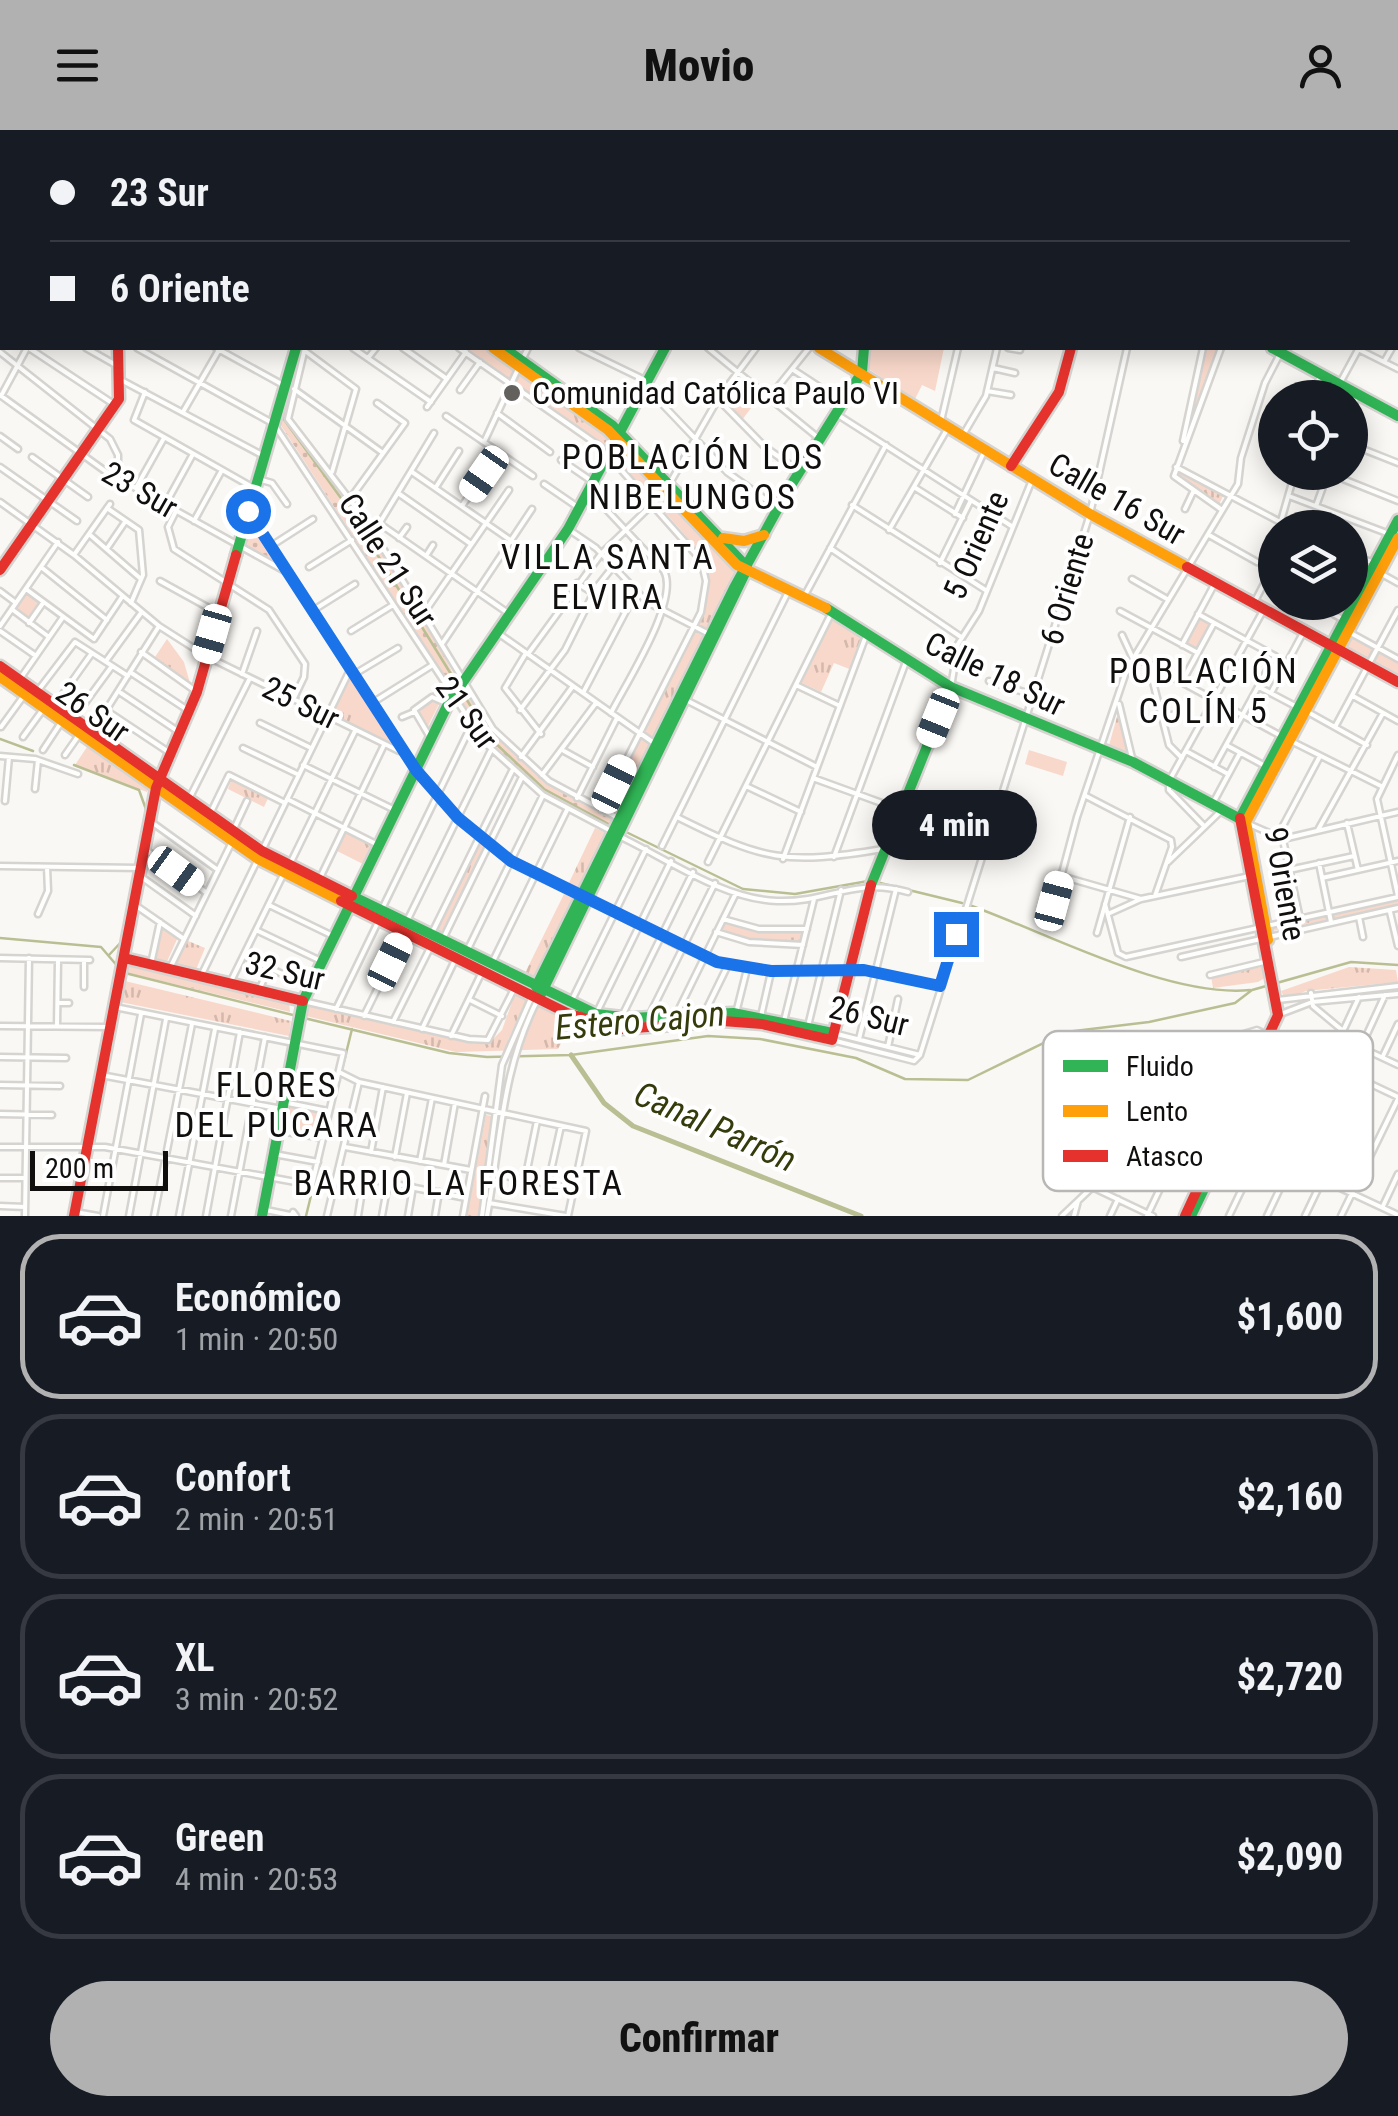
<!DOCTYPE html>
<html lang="es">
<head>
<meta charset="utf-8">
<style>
	body { margin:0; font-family:"Roboto Condensed",sans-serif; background:#242831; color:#f1f3f6; height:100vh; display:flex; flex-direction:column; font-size:38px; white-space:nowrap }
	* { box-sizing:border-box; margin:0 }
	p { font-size:32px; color:#9ea1a6 }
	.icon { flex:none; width:55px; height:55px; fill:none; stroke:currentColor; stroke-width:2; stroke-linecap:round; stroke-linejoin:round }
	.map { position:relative; height:1086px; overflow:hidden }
	.details { display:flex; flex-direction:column; background:#171b24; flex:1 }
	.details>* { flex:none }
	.guide { position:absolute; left:0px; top:0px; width:1400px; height:220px; box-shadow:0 5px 25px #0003; display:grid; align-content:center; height:220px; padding:0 50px; background:#171b24 }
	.fabs { position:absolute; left:1258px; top:250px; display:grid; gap:20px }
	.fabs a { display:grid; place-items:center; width:110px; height:110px; border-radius:50%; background:#171b24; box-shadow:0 5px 25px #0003; font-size:50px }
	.scale { position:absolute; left:30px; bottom:25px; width:138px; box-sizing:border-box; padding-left:10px; border:5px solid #110f0d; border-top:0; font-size:28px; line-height:35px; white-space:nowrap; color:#110f0d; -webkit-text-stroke:8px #fff; paint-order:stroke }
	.end { position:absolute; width:45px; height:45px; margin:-22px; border:12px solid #1a73e8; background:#fff; box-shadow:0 0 0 5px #fff }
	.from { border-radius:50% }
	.bubble { position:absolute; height:70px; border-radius:35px; background:#171b24; box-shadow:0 5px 25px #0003; font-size:32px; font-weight:800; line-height:70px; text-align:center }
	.car { position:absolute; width:30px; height:60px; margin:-30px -15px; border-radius:12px; box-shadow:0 0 8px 2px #0007; background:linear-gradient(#fff 24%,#345 0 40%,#fff 0 76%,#345 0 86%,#fff 0) }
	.guide b { display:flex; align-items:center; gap:35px; height:95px; font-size:38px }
	.guide b+b { border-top:2px solid #363941 }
	.guide i { width:25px; height:25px; background:#f1f3f6 }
	ul { padding:18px 0 0; list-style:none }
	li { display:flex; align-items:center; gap:30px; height:165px; margin:0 20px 15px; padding:0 30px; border:5px solid #363941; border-radius:40px }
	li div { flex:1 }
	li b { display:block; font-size:38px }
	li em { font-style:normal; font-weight:800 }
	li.current { border-color:#b1b1b2 }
	li>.icon { width:90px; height:90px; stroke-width:1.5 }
	.action { display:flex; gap:20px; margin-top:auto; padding:20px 50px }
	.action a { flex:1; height:115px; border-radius:60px; background:#b1b1b2; color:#111; font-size:40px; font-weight:800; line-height:115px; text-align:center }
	header { display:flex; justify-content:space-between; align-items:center; height:130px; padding:0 50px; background:#b1b1b2; color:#111; font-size:45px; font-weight:800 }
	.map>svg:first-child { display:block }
</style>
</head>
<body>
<header><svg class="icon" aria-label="menu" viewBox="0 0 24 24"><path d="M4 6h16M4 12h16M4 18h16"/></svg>Movio<svg class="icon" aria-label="person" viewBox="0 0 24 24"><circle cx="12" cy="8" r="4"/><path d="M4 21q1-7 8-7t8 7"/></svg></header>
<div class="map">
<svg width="1398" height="1086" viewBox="0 0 1398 1086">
	<defs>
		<pattern id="grass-dots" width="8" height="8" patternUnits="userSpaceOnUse" patternTransform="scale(2.5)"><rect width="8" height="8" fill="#f8d8ca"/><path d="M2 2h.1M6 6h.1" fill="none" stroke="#d4b8ac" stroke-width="1.8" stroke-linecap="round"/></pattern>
		<pattern id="park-tufts" width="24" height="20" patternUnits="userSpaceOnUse" patternTransform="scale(2.5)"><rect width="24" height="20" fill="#f8d8ca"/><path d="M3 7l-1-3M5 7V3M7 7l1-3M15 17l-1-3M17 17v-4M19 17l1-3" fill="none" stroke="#d4b8ac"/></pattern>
	</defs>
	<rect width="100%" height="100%" fill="#faf8f4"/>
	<path fill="url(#grass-dots)" d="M299 218 285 290C349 372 408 456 456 549L452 557 280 294Z
		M251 390 275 431 244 415Z
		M1398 392V402L1244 688 1240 686Z
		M465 561C508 625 544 656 613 690V698C546 676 493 626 457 567Z
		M361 773 531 856V859L357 775Z"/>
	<path fill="url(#park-tufts)" d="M463 218H486L609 306 603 317Z
		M1204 218H1219L1184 312Z
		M737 249 760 266 742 290 722 269Z
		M617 314 659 358 651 368 611 325Z
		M1177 340 1223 366 1219 375 1179 350Z
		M667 366 738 443 710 502 698 495C724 443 693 413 659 376Z
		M26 461 42 473 29 491 13 479Z
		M834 484 865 504 852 540 834 533 821 562 800 552Z
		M1198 488 1211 495 1196 521 1183 515Z
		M694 501 705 507 656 611 645 602Z
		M1350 506 1398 532V545L1343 516Z
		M167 509 184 532 190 553 155 527Z
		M351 546 397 618 331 586Z
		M438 556 445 562 426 600 418 580Z
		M1118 583 1130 628 1108 619Z
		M641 609 653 616 618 686 606 679Z
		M89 614 149 656 147 662 75 635Z
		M232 648 269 666 264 677 228 659Z
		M595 698 608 704 579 763 567 757Z
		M345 700 373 714 363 734 335 720Z
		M478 713 486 717 443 805 435 801Z
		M564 764 576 769 536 851 524 845Z
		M1398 769V776L1268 802 1270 797Z
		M723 789 759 799H807L803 815 749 812 716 802Z
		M161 795 178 807 165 836 153 832Z
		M181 808 205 818 195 842 168 834Z
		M126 831 289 871 290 882 124 842Z
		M1267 836 1270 845 1258 852 1213 858 1211 846Z
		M1349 837 1396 840 1398 852 1306 861 1285 869 1281 861Z
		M125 851 291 891 289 906 120 872Z
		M516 861 528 866 508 910H517L541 869 576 886 558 919 456 922 306 886 307 876 471 911H491L502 900Z
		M288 976 325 982 320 1005 282 998Z
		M486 985 492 986 479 1086H467Z"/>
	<path fill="#f8d8ca" d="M868 218H944L935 261 922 255 915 269 867 238Z
		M1029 620 1067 632 1063 646 1025 634Z"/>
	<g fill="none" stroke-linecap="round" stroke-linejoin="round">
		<path stroke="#b9bf93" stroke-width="2.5" d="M283 288 351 382 491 609 544 659 614 697
			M0 609 33 621
			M74 635 139 660 148 685
			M622 700 743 759 795 764 868 751
			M876 752 962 773
			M969 775C1048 803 1168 868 1250 860
			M0 808 101 817 119 838
			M109 825 124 809
			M125 843 297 886
			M304 888 449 923 487 927 571 925 708 906 760 909 856 928 905 949 968 950 1066 902 1149 892 1235 873 1252 860 1351 832 1398 835
			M306 1086 352 899"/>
		<path stroke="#b9bf93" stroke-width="5" d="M571 925 604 973 633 996 861 1086"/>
		<defs>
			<path id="street" d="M29 0 33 2
				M220 0V2
				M263 0V2
				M309 0 313 2
				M486 0 493 2
				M1104 0 1109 2
				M1139 0 1144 2
				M1203 0 1208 2
				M1236 0 1241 2
				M1313 0H1314
				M340 2V0
				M428 2 429 0
				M469 2 470 0
				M578 2 579 0
				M693 2 694 0
				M724 2 725 0
				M754 2 755 0
				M785 2V0
				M835 2V0
				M941 2V0
				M1003 2V0
				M1050 2 1051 0
				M1084 2 1085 0
				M1221 2 1222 0
				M1271 2V0
				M1343 2 1345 0
				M1382 2 1383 0
				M0 51 2 46
				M1398 91V92
				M0 96 2 98
				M0 115 2 110
				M1398 142V141
				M0 184 2 186
				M1398 207V206
				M29 218 115 275
				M86 218 116 235
				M137 218 274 294 484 612 543 665 611 701
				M216 218 285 256
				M305 218 288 289 367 392 493 599 549 651 620 689
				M353 218 431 272
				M403 218 447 249
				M459 218 601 317 701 430 706 451 701 482 601 680
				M579 218 647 251
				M708 218 821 310
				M1008 218 1020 220
				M1221 218 1174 346 1222 380
				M1358 219 1398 239
				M305 221 356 259 332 342
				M0 222 110 309 118 325V349
				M368 228 376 218
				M522 230 528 218
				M1384 232 1392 218
				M993 238 1015 243
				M792 239 841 271
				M121 250 262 325
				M1340 253 1359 218
				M644 255 727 342 776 377
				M294 259 383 323
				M460 260 480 232
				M987 261 1011 265
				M145 262 134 290 254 358
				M0 265 105 341 283 440
				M1 266 27 218
				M1314 268 1320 244
				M718 269 765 317 800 342
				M768 269 809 218
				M427 277 466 222
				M183 282 220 218
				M497 283 550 322
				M838 285 1013 397
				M1350 285 1357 266
				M446 286 533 346
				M941 291 958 218
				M963 305 986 266 997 218
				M0 306 18 319
				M1183 311 1203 218
				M484 312 518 239
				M1350 314 1398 333
				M32 327 88 367
				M561 330 593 352
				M0 337 77 391
				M1176 337 1280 392
				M412 342 542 432
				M1328 343 1398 371
				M258 349 272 353 287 374
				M670 353 718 269 756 218
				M544 354 579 378
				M436 357 459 321
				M914 357 963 388
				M136 358 164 308
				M398 363 471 414
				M1289 366 1392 405
				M350 369 405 293 377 273
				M0 372 74 425 159 496 206 526 399 621
				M165 375 193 324
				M852 375 987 461
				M462 376 484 344
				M1316 376 1328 343
				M604 377 664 441C680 470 626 553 611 583
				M107 378 139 400 143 445 131 473
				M1185 379 1193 362
				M176 381 168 397 174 419 269 480 305 534 304 547 293 570
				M955 384 985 320
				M251 385 415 640 458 688 511 731 683 818 722 833 771 841 863 840 940 856
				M194 391 222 340
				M380 394 508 483
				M1279 398 1295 342
				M568 399 596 418 647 472 711 505
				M889 400 949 296
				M89 404 141 449
				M373 404 434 303
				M1209 405 1257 432 1275 436
				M399 408 407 397
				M271 416 313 389
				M108 417 125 392
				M830 418 961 507
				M74 425 110 374
				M1350 425 1375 433
				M426 426 433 415
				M940 433 971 370
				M41 437 107 490
				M309 437 352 410
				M1380 443 1398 453
				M1132 449 1167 469
				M160 451 218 483
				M577 453 593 463
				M26 459 94 509 122 467
				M0 461 16 473
				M805 465 886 315
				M1312 472 1344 490
				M1254 473 1270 442 1268 428 1275 408
				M13 480 49 507
				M312 481 355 454
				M1120 481 1198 523
				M424 483 509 360
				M1198 484 1275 526 1214 637
				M29 493 43 473
				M0 496 58 412
				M0 501 36 526
				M351 501 393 475
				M1347 501 1398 529
				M498 503 654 613
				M1122 505 1134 531
				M442 514 532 379
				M1182 515 1215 453
				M141 522 197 562
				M526 523 505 558 541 604
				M528 524 601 424 666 361
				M1137 528 1283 607
				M106 531 141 483
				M1149 536 1169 615 1182 628
				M130 542 189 581
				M242 544 257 501
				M353 545 398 518
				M20 549 63 487
				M989 551 1033 565
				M1182 552 1214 493
				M796 555 840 576
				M951 557 958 514 979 481 1032 350
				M1259 557 1299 578
				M37 562 75 512 128 546
				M121 563 179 602
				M583 563 636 462
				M1271 563 1304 501
				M1353 566 1398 591
				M684 569 817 637
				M372 573 431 536
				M1119 574 1133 632
				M55 575 92 523
				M520 580 565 520 596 458 612 438
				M107 581 170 623
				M1306 581 1367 615
				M402 587 414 582
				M1162 587 1181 583
				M74 588 112 536
				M260 593 309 617
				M1 597 25 564
				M1335 597 1398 480
				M93 601 159 496
				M23 607 44 578
				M431 609 414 580 432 567 448 574
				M1291 611 1381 656
				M1228 616 1267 637
				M243 618 297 644
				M43 620 62 591
				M564 621 593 637
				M1186 621 1228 644
				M65 625 79 605
				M1398 625 1377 669 1398 766
				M0 626 35 629 78 644
				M521 627 573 556
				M303 635 397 681
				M542 645 596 573
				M813 648 901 680
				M746 656 801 682
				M35 659 38 630
				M1086 666 1171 710 1172 717 1155 766
				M577 668 617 588
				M189 669 250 548
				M287 669 380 716
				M5 671 9 627
				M1212 675 1240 623
				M210 684 229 645 285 673
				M677 687C765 731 785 735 883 719
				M150 691 218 740
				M1347 693 1358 740
				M1249 694 1283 709 1398 682
				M1204 696 1169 660V651L1264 479
				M1318 700 1383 583
				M233 701 247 671
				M619 706C667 729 723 769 777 771 829 773 852 747 908 762
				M1277 707 1319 628
				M1283 710 1300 789
				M662 716 789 460
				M146 720 207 763
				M834 727 907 529
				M783 729 867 503
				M708 732 833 480
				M1168 732 1222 680
				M1319 733 1331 792
				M0 736 140 738
				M289 736 355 601
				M1289 740 1354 726
				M140 746 196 786
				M1061 746 1141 769 1250 746
				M1322 748 1398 731
				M319 750 384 615
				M1105 774 1118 823 1126 827 1398 767
				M135 775 184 809
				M269 775 335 807
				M381 781 471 596
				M1390 782 1398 816
				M1110 783 1141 769
				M38 784 48 761 47 737
				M1359 787 1363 807
				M723 789 759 799H807
				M406 793 491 620
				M1048 796 1077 687 1127 539 1238 354 1241 328 1265 253 1283 218
				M256 800 323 832
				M716 802 749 812 803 815
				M1097 803 1130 687
				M431 805 512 641
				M442 811 521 649
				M466 823 543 665
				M244 826 310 857
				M1181 827 1398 778
				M0 828 90 830
				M84 830V857
				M492 833 567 680
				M151 834 160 792
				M171 836 232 712
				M1210 845 1268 831
				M201 846 350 540
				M231 851 284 743
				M259 860 269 838
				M1311 863 1313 876 1366 920 1398 935
				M470 870 502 886
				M1278 870 1398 856
				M303 871 469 909 488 910 515 857
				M58 873H69
				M570 874 646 719
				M336 879 379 790
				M705 882 728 835
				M736 883 747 839
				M596 884 671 731
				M676 885 736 763
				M1278 885 1312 872 1398 864
				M364 886 404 805
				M761 886 771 842
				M621 888 693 742
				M648 888 715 753
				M784 891 814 769
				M393 892 431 816
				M0 896 110 897
				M57 896 58 831
				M808 896 841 760
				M422 899 456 828
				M1344 899 1359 867
				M833 903 920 925
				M451 906 482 842
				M859 909 896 759
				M832 910 914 931 920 925
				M1362 915 1385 865
				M888 917 898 869
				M920 925 1090 384 1127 218
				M1383 926 1398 894
				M0 927 66 928
				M339 942 359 952 586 1001 568 1086
				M289 944 337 950
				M101 945 282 979
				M0 955 60 956
				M1152 970 1398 1085
				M283 972 328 981
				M0 984 52 985
				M279 1001 324 1008
				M0 1017H105L312 1055 343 923 115 877
				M345 1017 471 1040
				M371 1022 383 957
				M274 1024 318 1032
				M395 1027 407 963
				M420 1031 432 968
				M444 1035 455 973
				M339 1043 466 1068
				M495 1044 574 1059
				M0 1048H25
				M525 1050 537 991
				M548 1054 561 996
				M1094 1058 1153 1086
				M489 1073 566 1086
				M0 1076 25 1077
				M1383 1076 1398 1044
				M266 1080 290 1085
				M75 1082 98 1086
				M25 1086 29 828
				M103 1086 141 884
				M129 1086 166 889
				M154 1086 192 894
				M179 1086 215 899
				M206 1086 240 902
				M231 1086 265 907
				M291 1086 293 1082 296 1086
				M327 1086 359 952
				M358 1086 364 1048
				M382 1086 388 1053
				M408 1086 413 1057
				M435 1086 439 1062
				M463 1086 485 966
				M482 1086 502 935 536 857
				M487 1086C501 1010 502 938 538 869
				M1062 1086 1121 1030 1171 927
				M1074 1086 1078 1071
				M1110 1086 1118 1069
				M1147 1086 1229 914 1237 906 1257 900 1398 967
				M1229 1086 1307 924
				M1267 1086 1337 938
				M1305 1086 1368 955
				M1341 1086 1398 969"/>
			<path id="fast" d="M154 0 159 2
				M627 0 634 2
				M383 2 384 0
				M1119 2 1120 0
				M504 218 612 295 747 437
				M1272 218 1398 286
				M236 425 296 218
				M826 478 951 557 1133 632 1246 692
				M1240 688 1398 390
				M871 755 951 557
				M352 766 596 884 631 888 733 883 833 903
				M536 857 734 458 788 360 862 242 864 218
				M541 864 747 439
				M262 1086 303 871 448 574 568 399 665 218
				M1191 1086 1272 917 1271 907"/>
			<path id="slow" d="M140 0 144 2
				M662 0 663 2
				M743 0 749 2
				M877 0V2
				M493 218 608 300 737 435 826 478
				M819 218 1090 384 1187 437
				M723 408 744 411 764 405
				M0 547 258 729 341 771
				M1268 810 1246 692 1398 408"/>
			<path id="jam" d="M1011 336 1059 262 1071 218
				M1187 437 1398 552
				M0 440 119 269 118 218
				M0 536 262 721 352 766
				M341 771 567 883 622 899 723 891 762 894 832 910 871 755
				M124 828 303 871
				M74 1086 156 658 197 562 236 425
				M1185 1086 1278 885 1240 688"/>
		</defs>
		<use href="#street" stroke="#d6d4d1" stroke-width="9"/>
		<use href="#fast" stroke="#d6d4d1" stroke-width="15"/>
		<use href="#slow" stroke="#d6d4d1" stroke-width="15"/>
		<use href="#jam" stroke="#d6d4d1" stroke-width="15"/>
		<use href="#street" stroke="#fefefd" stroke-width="4"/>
		<use href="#fast" stroke="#30b455" stroke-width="10"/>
		<use href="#slow" stroke="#ff9f0a" stroke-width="10"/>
		<use href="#jam" stroke="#e5322d" stroke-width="10"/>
	</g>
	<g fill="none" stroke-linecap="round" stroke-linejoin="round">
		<path stroke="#1a73e8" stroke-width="12" d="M248 381 416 640 458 688 511 731 717 832 771 841 864 840 940 856 956 804"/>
	</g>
	<circle fill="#63615e" stroke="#fff" stroke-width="4" cx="512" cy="263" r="10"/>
	<g text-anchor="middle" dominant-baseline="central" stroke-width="8" stroke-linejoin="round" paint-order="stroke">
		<g font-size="32" fill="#110f0d" stroke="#fff" text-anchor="start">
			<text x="532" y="263">Comunidad Católica Paulo VI</text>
		</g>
		<g font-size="32" fill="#110f0d" stroke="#fff">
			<text transform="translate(140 360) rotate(30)">23 Sur</text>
			<text transform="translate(1117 369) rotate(30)">Calle 16 Sur</text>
			<text transform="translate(976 415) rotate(-66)">5 Oriente</text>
			<text transform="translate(388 430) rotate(57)">Calle 21 Sur</text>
			<text transform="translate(1067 459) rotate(-73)">6 Oriente</text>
			<text transform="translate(995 544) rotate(26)">Calle 18 Sur</text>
			<text transform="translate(301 573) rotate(26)">25 Sur</text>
			<text transform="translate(93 582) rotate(35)">26 Sur</text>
			<text transform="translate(467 583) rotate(54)">21 Sur</text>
			<text transform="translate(1285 754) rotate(80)">9 Oriente</text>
			<text transform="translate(285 841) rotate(13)">32 Sur</text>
			<text transform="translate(869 886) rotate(14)">26 Sur</text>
		</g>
		<g font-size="35" letter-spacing="2.5" fill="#110f0d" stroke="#fff">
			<text x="693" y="327">POBLACIÓN LOS<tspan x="693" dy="40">NIBELUNGOS</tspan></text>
			<text x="608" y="427">VILLA SANTA<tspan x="608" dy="40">ELVIRA</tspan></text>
			<text x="1204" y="541">POBLACIÓN<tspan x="1204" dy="40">COLÍN 5</tspan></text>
			<text x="277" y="955">FLORES<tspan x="277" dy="40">DEL PUCARA</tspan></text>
			<text x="459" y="1053">BARRIO LA FORESTA</text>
		</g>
		<g font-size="35" font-style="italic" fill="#353b0a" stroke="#fff">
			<text transform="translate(640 891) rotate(-5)">Estero Cajon</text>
			<text transform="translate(715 997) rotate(24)">Canal Parrón</text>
		</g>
	</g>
	<rect x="1043" y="901" width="330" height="160" rx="15" fill="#fff" stroke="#b8b7b6" stroke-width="2.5"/>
	<rect x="1063" y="930" width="45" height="12" fill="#30b455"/>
	<rect x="1063" y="975" width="45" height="12" fill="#ff9f0a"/>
	<rect x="1063" y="1020" width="45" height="12" fill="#e5322d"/>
	<g font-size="28" fill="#110f0d">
		<text x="1126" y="946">Fluido</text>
		<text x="1126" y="991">Lento</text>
		<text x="1126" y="1036">Atasco</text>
	</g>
</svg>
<div class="fabs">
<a><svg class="icon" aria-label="locate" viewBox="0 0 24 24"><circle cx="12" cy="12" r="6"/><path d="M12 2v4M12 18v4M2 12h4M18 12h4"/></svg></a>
<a><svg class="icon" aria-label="layers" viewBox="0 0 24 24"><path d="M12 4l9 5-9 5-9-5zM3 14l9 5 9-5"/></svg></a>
</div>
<div class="scale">200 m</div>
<i class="end from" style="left:248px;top:381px"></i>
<i class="end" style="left:956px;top:804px"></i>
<div class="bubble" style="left:872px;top:660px;width:165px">4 min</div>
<i class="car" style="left:484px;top:344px;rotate:215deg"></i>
<i class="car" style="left:212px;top:504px;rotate:196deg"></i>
<i class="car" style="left:938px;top:588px;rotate:202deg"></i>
<i class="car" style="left:614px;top:654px;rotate:26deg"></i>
<i class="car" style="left:176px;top:741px;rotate:126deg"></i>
<i class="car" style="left:1054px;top:771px;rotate:15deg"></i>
<i class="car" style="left:390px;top:832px;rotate:26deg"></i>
<div class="guide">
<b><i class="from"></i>23 Sur</b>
<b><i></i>6 Oriente</b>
</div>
</div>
<section class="details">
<ul>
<li class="current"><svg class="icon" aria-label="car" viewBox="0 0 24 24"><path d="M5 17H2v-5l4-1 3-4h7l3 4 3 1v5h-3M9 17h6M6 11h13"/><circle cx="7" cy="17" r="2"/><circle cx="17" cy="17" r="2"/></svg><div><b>Económico</b><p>1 min · 20:50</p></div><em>$1,600</em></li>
<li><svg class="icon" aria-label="car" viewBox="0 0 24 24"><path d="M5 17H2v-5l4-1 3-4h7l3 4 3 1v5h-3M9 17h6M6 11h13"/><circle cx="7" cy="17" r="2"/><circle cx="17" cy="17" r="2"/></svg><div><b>Confort</b><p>2 min · 20:51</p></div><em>$2,160</em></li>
<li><svg class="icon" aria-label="car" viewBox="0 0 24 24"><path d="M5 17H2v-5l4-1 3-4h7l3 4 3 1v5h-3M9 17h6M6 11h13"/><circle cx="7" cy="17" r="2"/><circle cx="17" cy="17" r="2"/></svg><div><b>XL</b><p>3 min · 20:52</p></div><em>$2,720</em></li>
<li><svg class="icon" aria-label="car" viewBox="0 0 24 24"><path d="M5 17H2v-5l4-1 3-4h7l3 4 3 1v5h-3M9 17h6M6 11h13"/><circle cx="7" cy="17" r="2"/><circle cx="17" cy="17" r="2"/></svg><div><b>Green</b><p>4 min · 20:53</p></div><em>$2,090</em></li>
</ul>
<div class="action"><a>Confirmar</a></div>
</section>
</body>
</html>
